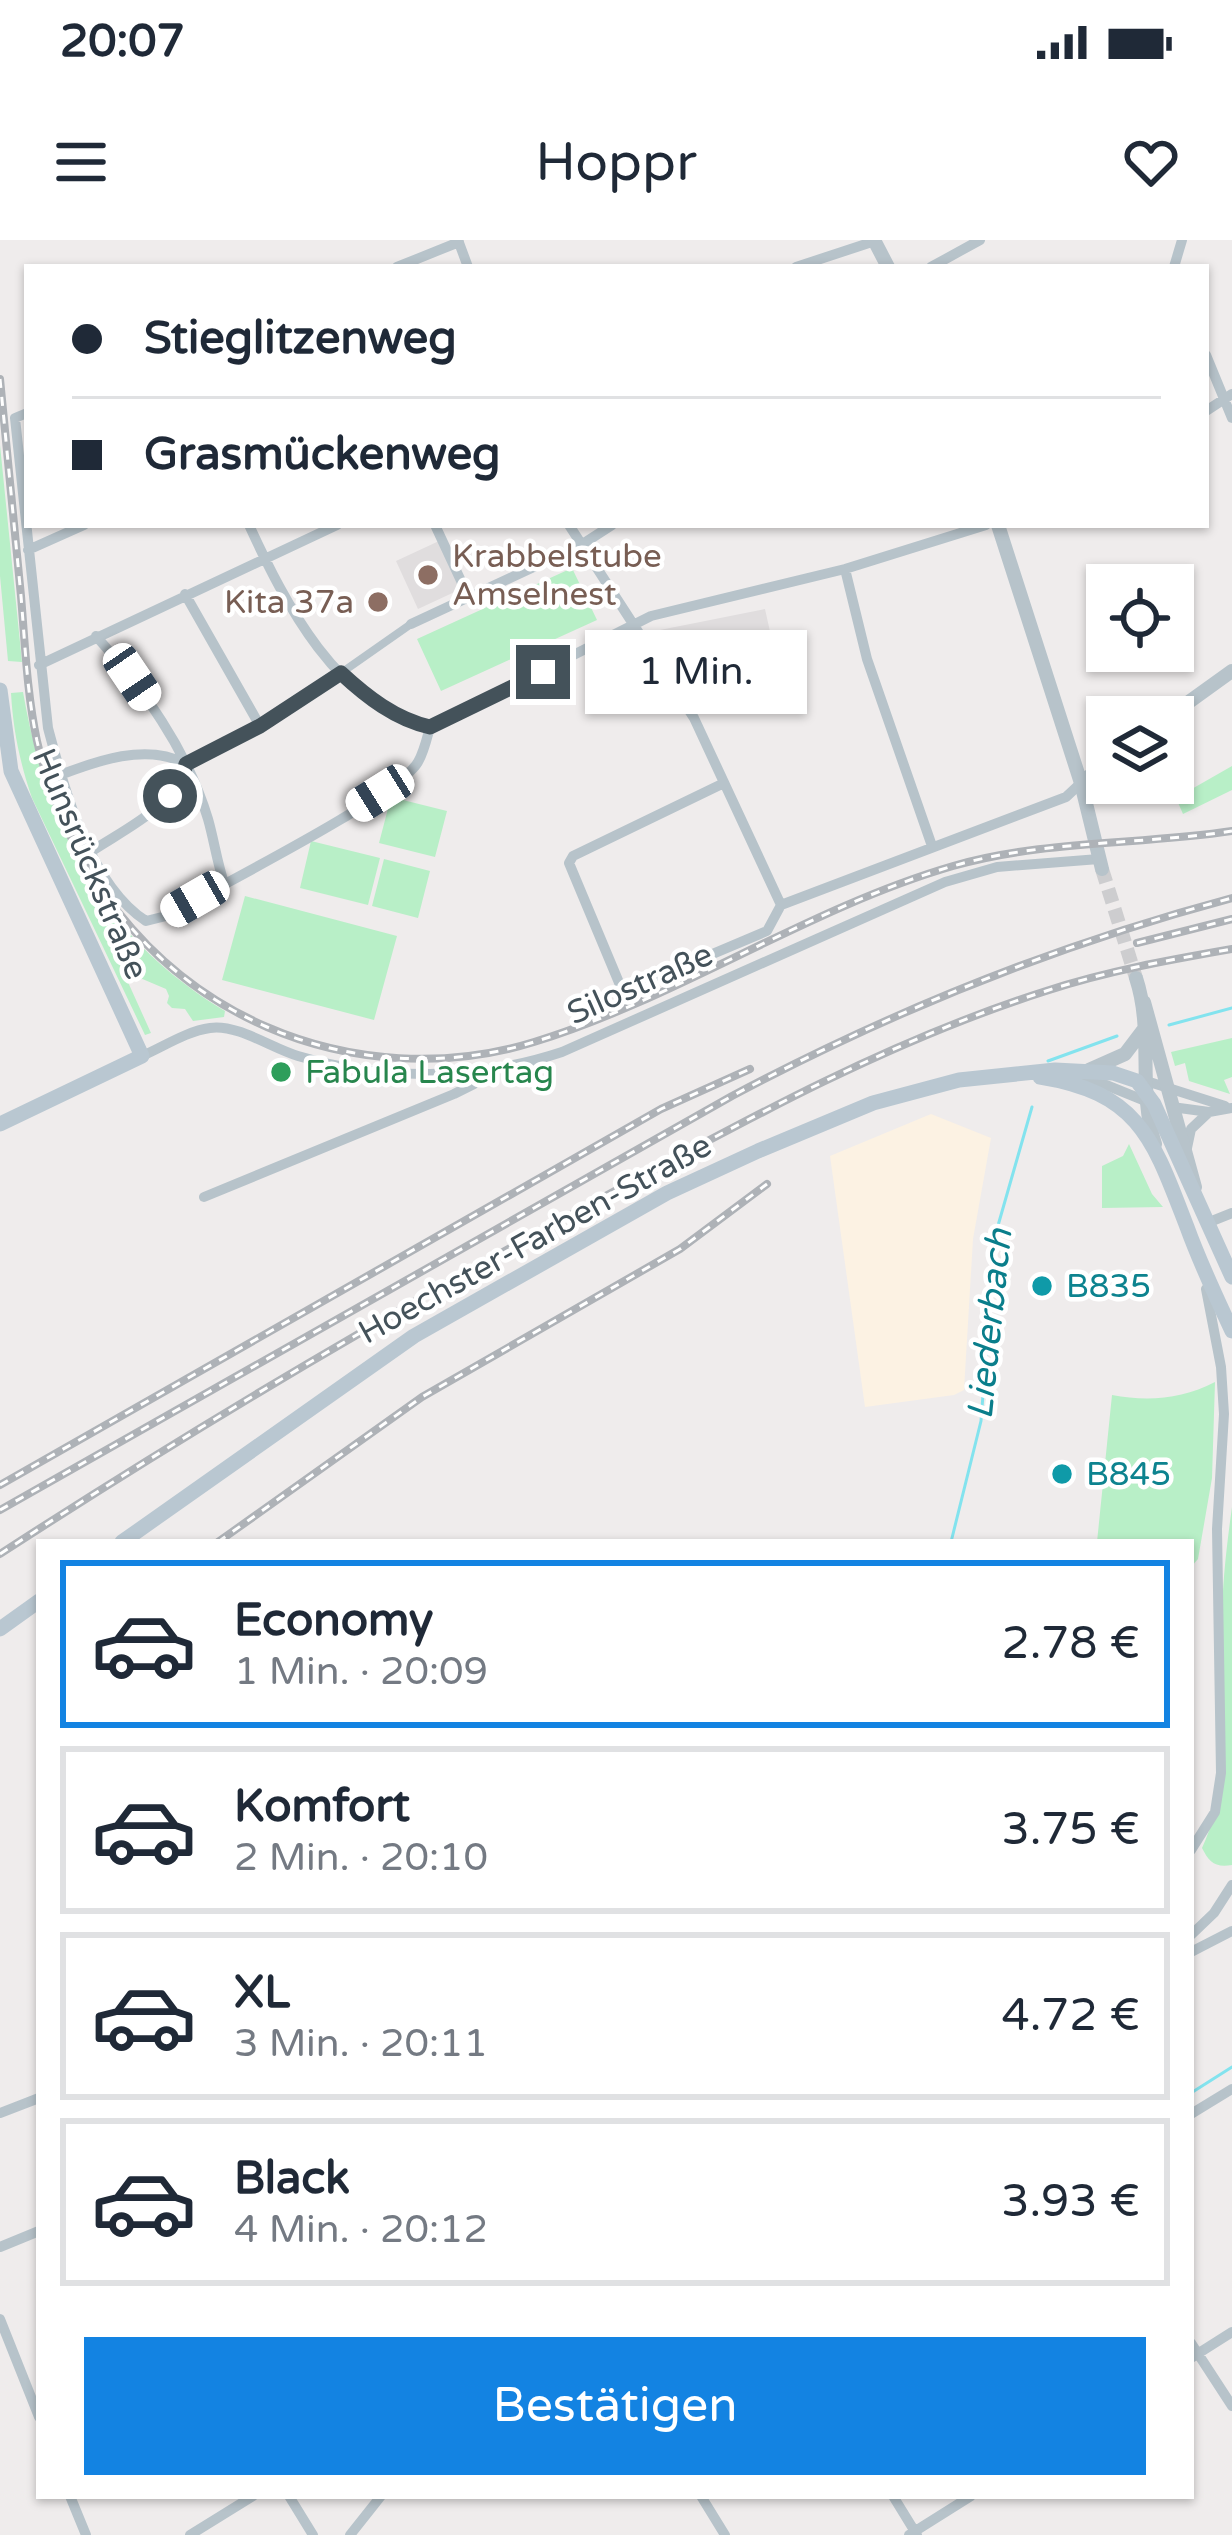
<!DOCTYPE html>
<html lang="de">
<head>
<meta charset="utf-8">
<style>
	body { margin:0; font-family:"Varela Round",sans-serif; background:#f2f2f3; color:#1f2937; height:100vh; display:flex; flex-direction:column; font-size:45px; white-space:nowrap }
	* { box-sizing:border-box; margin:0 }
	p { font-size:39px; color:#747a83 }
	.icon { flex:none; width:66px; height:66px; fill:none; stroke:currentColor; stroke-width:2; stroke-linecap:round; stroke-linejoin:round }
	.map { position:relative; flex:1; overflow:hidden }
	.side { position:absolute; left:36px; top:1299px; width:1158px; height:960px; display:flex; flex-direction:column; background:#fff; border-radius:0px; box-shadow:0 3px 9px #0004 }
	.side>* { flex:none }
	.top-card { position:absolute; left:24px; top:24px; width:1185px; height:264px; border-radius:0px; box-shadow:0 3px 9px #0004; display:grid; align-content:center; height:264px; padding:0 48px; background:#fff }
	.controls { position:absolute; left:1086px; top:324px; display:grid; gap:24px }
	.controls a { display:grid; place-items:center; width:108px; height:108px; border-radius:0px; background:#fff; box-shadow:0 3px 9px #0004; font-size:60px }
	.end { position:absolute; width:54px; height:54px; margin:-27px; border:15px solid #44525a; background:#fff; box-shadow:0 0 0 6px #fff }
	.from { border-radius:50% }
	.bubble { position:absolute; height:84px; border-radius:0px; background:#fff; box-shadow:0 3px 9px #0004; font-size:39px; font-weight:600; line-height:84px; text-align:center }
	.car { position:absolute; width:36px; height:72px; margin:-36px -18px; border-radius:15px; box-shadow:0 0 9px 3px #0007; background:linear-gradient(#fff 24%,#345 0 40%,#fff 0 76%,#345 0 86%,#fff 0) }
	.top-card b { display:flex; align-items:center; gap:42px; height:114px; font-size:45px }
	.top-card b+b { border-top:3px solid #e0e1e3 }
	.top-card i { width:30px; height:30px; background:#1f2937 }
	ul { padding:21px 0 0; list-style:none }
	li { display:flex; align-items:center; gap:36px; height:168px; margin:0 24px 18px; padding:0 24px; border:6px solid #e0e1e3; border-radius:0px }
	li div { flex:1 }
	li b { display:block; font-size:45px }
	li em { font-style:normal; font-weight:600 }
	li.on { border-color:#1383e2 }
	li>.icon { width:108px; height:108px; stroke-width:1.5 }
	.cta { display:flex; gap:24px; margin-top:auto; padding:24px 48px }
	.cta a { flex:1; height:138px; border-radius:0px; background:#1383e2; color:#fff; font-size:48px; font-weight:600; line-height:138px; text-align:center }
	.status { display:flex; justify-content:space-between; align-items:center; height:84px; padding:0 60px; background:#fff; direction:ltr }
	.status svg { height:33px; fill:currentColor }
	header { display:flex; justify-content:space-between; align-items:center; height:156px; padding:0 48px; background:#fff; font-size:54px; font-weight:600 }
	.map>svg:first-child { display:block }
</style>
</head>
<body>
<div class="status"><b>20:07</b><svg viewBox="0 0 49 12"><path d="M0 12V9h3v3zM5 12V6h3v6zM10 12V3h3v9zM15 12V0h3v12zM26 1h20v11H26zM47 4h2v5h-2z"/></svg></div>
<header><svg class="icon" aria-label="menu" viewBox="0 0 24 24"><path d="M4 6h16M4 12h16M4 18h16"/></svg>Hoppr<svg class="icon" aria-label="heart" viewBox="0 0 24 24"><path d="M12 20l-8-8c-3-5 5-10 8-4 3-6 11-1 8 4z"/></svg></header>
<div class="map">
<svg width="1232" height="2295" viewBox="0 0 1232 2295">
	<rect width="100%" height="100%" fill="#efecec"/>
	<path fill="#fcf2e3" d="M931 874 991 898 973 999 964 1150 954 1155 865 1167 830 916Z"/>
	<path fill="#e0ddde" d="M439 301 461 349 418 369 396 321Z
		M765 369 771 396 683 448 649 396 650 392Z"/>
	<path fill="#b8efc7" d="M0 205 22 422 8 421 0 336Z
		M572 328 597 380 441 451 417 399Z
		M23 452C47 590 103 698 225 771L224 777 193 781 185 769 172 768 167 763 169 756 166 749 133 735 127 740 151 793 145 795 32 558C20 523 13 490 11 453Z
		M1232 526V550L1183 574 1176 558Z
		M391 557 447 571 435 617 379 603Z
		M311 601 380 618 368 665 300 648Z
		M384 619 430 631 418 678 372 666Z
		M245 656 397 696 374 780 222 740Z
		M1232 798V837L1224 840 1230 854 1189 841 1185 823 1175 826 1171 812Z
		M1129 904 1152 954 1163 967 1102 968V926L1123 916Z
		M1215 1142 1212 1238 1198 1319 1191 1327V1302H1097L1112 1155C1148 1162 1182 1159 1215 1142Z
		M1232 1267V1625C1215 1628 1209 1622 1202 1608 1232 1544 1222 1470 1222 1398 1221 1354 1226 1310 1232 1267Z"/>
	<g fill="none" stroke-linecap="round" stroke-linejoin="round">
		<path stroke="#83e3ee" stroke-width="3" d="M1169 785 1232 768
			M1048 821 1117 796
			M951 1302 981 1181 995 996 1032 867
			M1191 1853 1232 1827"/>
		<path stroke="#cdcdcf" stroke-width="14" stroke-dasharray="14 7" stroke-linecap="butt" d="M1102 629 1136 738"/>
		<path stroke="#b7c3ca" stroke-width="8" d="M341 433 411 384"/>
		<path stroke="#b7c3ca" stroke-width="10" d="M458 0 468 27
			M397 27 459 2
			M796 27 875 1
			M931 27 980 0
			M1174 27 1182 0
			M1206 115 1232 178
			M1206 171 1232 154
			M27 173 15 178 48 488C64 549 90 645 146 681L166 676C211 650 399 556 418 522 424 512 427 498 430 487L651 376 845 329 986 285
			M249 285C285 363 337 467 430 487
			M435 285 469 358
			M569 285 694 478 781 665
			M28 310 84 285
			M845 329 867 419 932 606
			M185 354 260 486
			M411 384 581 305 612 285
			M96 396C143 449 187 509 208 579 214 600 217 622 224 643
			M39 425 337 285
			M60 535C97 521 146 503 184 523
			M724 543 573 616 569 623 620 745 632 748 767 691 781 665
			M92 611C125 589 178 565 186 524L260 486 341 433
			M781 665 1066 557 1081 543
			M142 816C163 807 187 791 210 788 238 784 271 808 298 816 383 841 478 840 562 812L945 642 997 627 1099 619
			M1074 839 1106 845 1153 864
			M1140 839 1225 866
			M1172 867 1209 872 1232 868
			M1187 908 1191 889 1209 872
			M204 957 454 854 474 844 477 833
			M1207 983 1232 973
			M1191 1610 1215 1572 1221 1533 1217 1289 1224 1174 1221 1127 1206 1049
			M1191 1695 1214 1673 1232 1645
			M1191 1712 1232 1691
			M0 1873 39 1858
			M1191 1874 1232 1849
			M0 2007 39 1991
			M0 2079 39 2177
			M1191 2103 1232 2166
			M1191 2118 1232 2092
			M70 2256 86 2295
			M289 2256 313 2295
			M701 2256 725 2295
			M893 2256 917 2295
			M190 2295 253 2256
			M350 2295 381 2256
			M909 2295 971 2256"/>
		<path stroke="#b7c3ca" stroke-width="14" d="M874 0 888 27
			M998 285 1081 543 1102 629
			M1168 477 1232 431
			M1081 543 1107 522
			M1136 738C1154 792 1137 849 1155 904
			M1144 762 1195 947
			M1089 830 1125 814 1144 789"/>
		<path stroke="#b9c7d1" stroke-width="15" d="M0 450 11 531 142 816 0 884
			M1040 837C1141 853 1154 902 1187 987 1200 1023 1216 1057 1232 1091
			M122 1302 414 1096 667 953 758 911 873 863 959 840 1055 830 1113 833 1137 841 1154 864 1232 1037
			M0 1389 39 1361"/>
		<defs>
			<path id="rail" d="M0 139C7 211 14 284 21 356 25 404 27 454 37 501 66 627 147 735 267 787 350 823 447 829 534 802 678 758 808 668 953 626 1043 600 1140 605 1232 591
				M1137 703 1232 679
				M0 1245 661 869 750 829
				M0 1270 732 856C892 771 1056 705 1232 658
				M218 1302 422 1157 680 1009 767 944
				M0 1314C188 1192 380 1078 578 971 729 889 882 803 1046 751 1107 731 1169 720 1232 709"/>
		</defs>
		<use href="#rail" stroke="#aeb2b7" stroke-width="8"/>
		<use href="#rail" stroke="#fff" stroke-width="3" stroke-dasharray="9" stroke-linecap="butt"/>
	</g>
	<g fill="none" stroke-linecap="round" stroke-linejoin="round">
		<path stroke="#44525a" stroke-width="15" d="M170 556 182 539 186 524 260 486 341 433C367 457 395 479 430 487L543 432"/>
	</g>
	<g fill="#8d6e63" stroke="#fff" stroke-width="4.5">
		<circle cx="428" cy="335" r="12"/>
		<circle cx="378" cy="362" r="12"/>
	</g>
	<circle fill="#2e9e5b" stroke="#fff" stroke-width="4.5" cx="281" cy="832" r="12"/>
	<g fill="#0f9aa8" stroke="#fff" stroke-width="4.5">
		<circle cx="1042" cy="1046" r="12"/>
		<circle cx="1062" cy="1234" r="12"/>
	</g>
	<g text-anchor="middle" dominant-baseline="central" stroke-width="9" stroke-linejoin="round" paint-order="stroke">
		<g font-size="33" fill="#785e54" stroke="#fff" text-anchor="start">
			<text x="452" y="316">Krabbelstube<tspan x="452" dy="38">Amselnest</tspan></text>
			<text x="354" y="362" text-anchor="end">Kita 37a</text>
		</g>
		<g font-size="33" fill="#44525a" stroke="#fff">
			<text transform="translate(90 624) rotate(67)">Hunsrückstraße</text>
			<text transform="translate(640 744) rotate(-24)">Silostraße</text>
			<text transform="translate(535 999) rotate(-29)">Hoechster-Farben-Straße</text>
		</g>
		<g font-size="33" fill="#27864d" stroke="#fff" text-anchor="start">
			<text x="305" y="832">Fabula Lasertag</text>
		</g>
		<g font-size="33" fill="#0d838f" stroke="#fff" text-anchor="start">
			<text x="1066" y="1046">B835</text>
			<text x="1086" y="1234">B845</text>
		</g>
		<g font-size="36" font-style="italic" fill="#0a7e8b" stroke="#fff">
			<text transform="translate(990 1084) rotate(-84)">Liederbach</text>
		</g>
	</g>
</svg>
<div class="controls">
<a><svg class="icon" aria-label="locate" viewBox="0 0 24 24"><circle cx="12" cy="12" r="6"/><path d="M12 2v4M12 18v4M2 12h4M18 12h4"/></svg></a>
<a><svg class="icon" aria-label="layers" viewBox="0 0 24 24"><path d="M12 4l9 5-9 5-9-5zM3 14l9 5 9-5"/></svg></a>
</div>
<i class="end from" style="left:170px;top:556px"></i>
<i class="end" style="left:543px;top:432px"></i>
<div class="bubble" style="left:585px;top:390px;width:222px">1 Min.</div>
<i class="car" style="left:132px;top:437px;rotate:146deg"></i>
<i class="car" style="left:380px;top:553px;rotate:238deg"></i>
<i class="car" style="left:195px;top:659px;rotate:240deg"></i>
<div class="top-card">
<b><i class="from"></i>Stieglitzenweg</b>
<b><i></i>Grasmückenweg</b>
</div>
<section class="side">
<ul>
<li class="on"><svg class="icon" aria-label="car" viewBox="0 0 24 24"><path d="M5 17H2v-5l4-1 3-4h7l3 4 3 1v5h-3M9 17h6M6 11h13"/><circle cx="7" cy="17" r="2"/><circle cx="17" cy="17" r="2"/></svg><div><b>Economy</b><p>1 Min. · 20:09</p></div><em>2.78 €</em></li>
<li><svg class="icon" aria-label="car" viewBox="0 0 24 24"><path d="M5 17H2v-5l4-1 3-4h7l3 4 3 1v5h-3M9 17h6M6 11h13"/><circle cx="7" cy="17" r="2"/><circle cx="17" cy="17" r="2"/></svg><div><b>Komfort</b><p>2 Min. · 20:10</p></div><em>3.75 €</em></li>
<li><svg class="icon" aria-label="car" viewBox="0 0 24 24"><path d="M5 17H2v-5l4-1 3-4h7l3 4 3 1v5h-3M9 17h6M6 11h13"/><circle cx="7" cy="17" r="2"/><circle cx="17" cy="17" r="2"/></svg><div><b>XL</b><p>3 Min. · 20:11</p></div><em>4.72 €</em></li>
<li><svg class="icon" aria-label="car" viewBox="0 0 24 24"><path d="M5 17H2v-5l4-1 3-4h7l3 4 3 1v5h-3M9 17h6M6 11h13"/><circle cx="7" cy="17" r="2"/><circle cx="17" cy="17" r="2"/></svg><div><b>Black</b><p>4 Min. · 20:12</p></div><em>3.93 €</em></li>
</ul>
<div class="cta"><a>Bestätigen</a></div>
</section>
</div>
</body>
</html>
